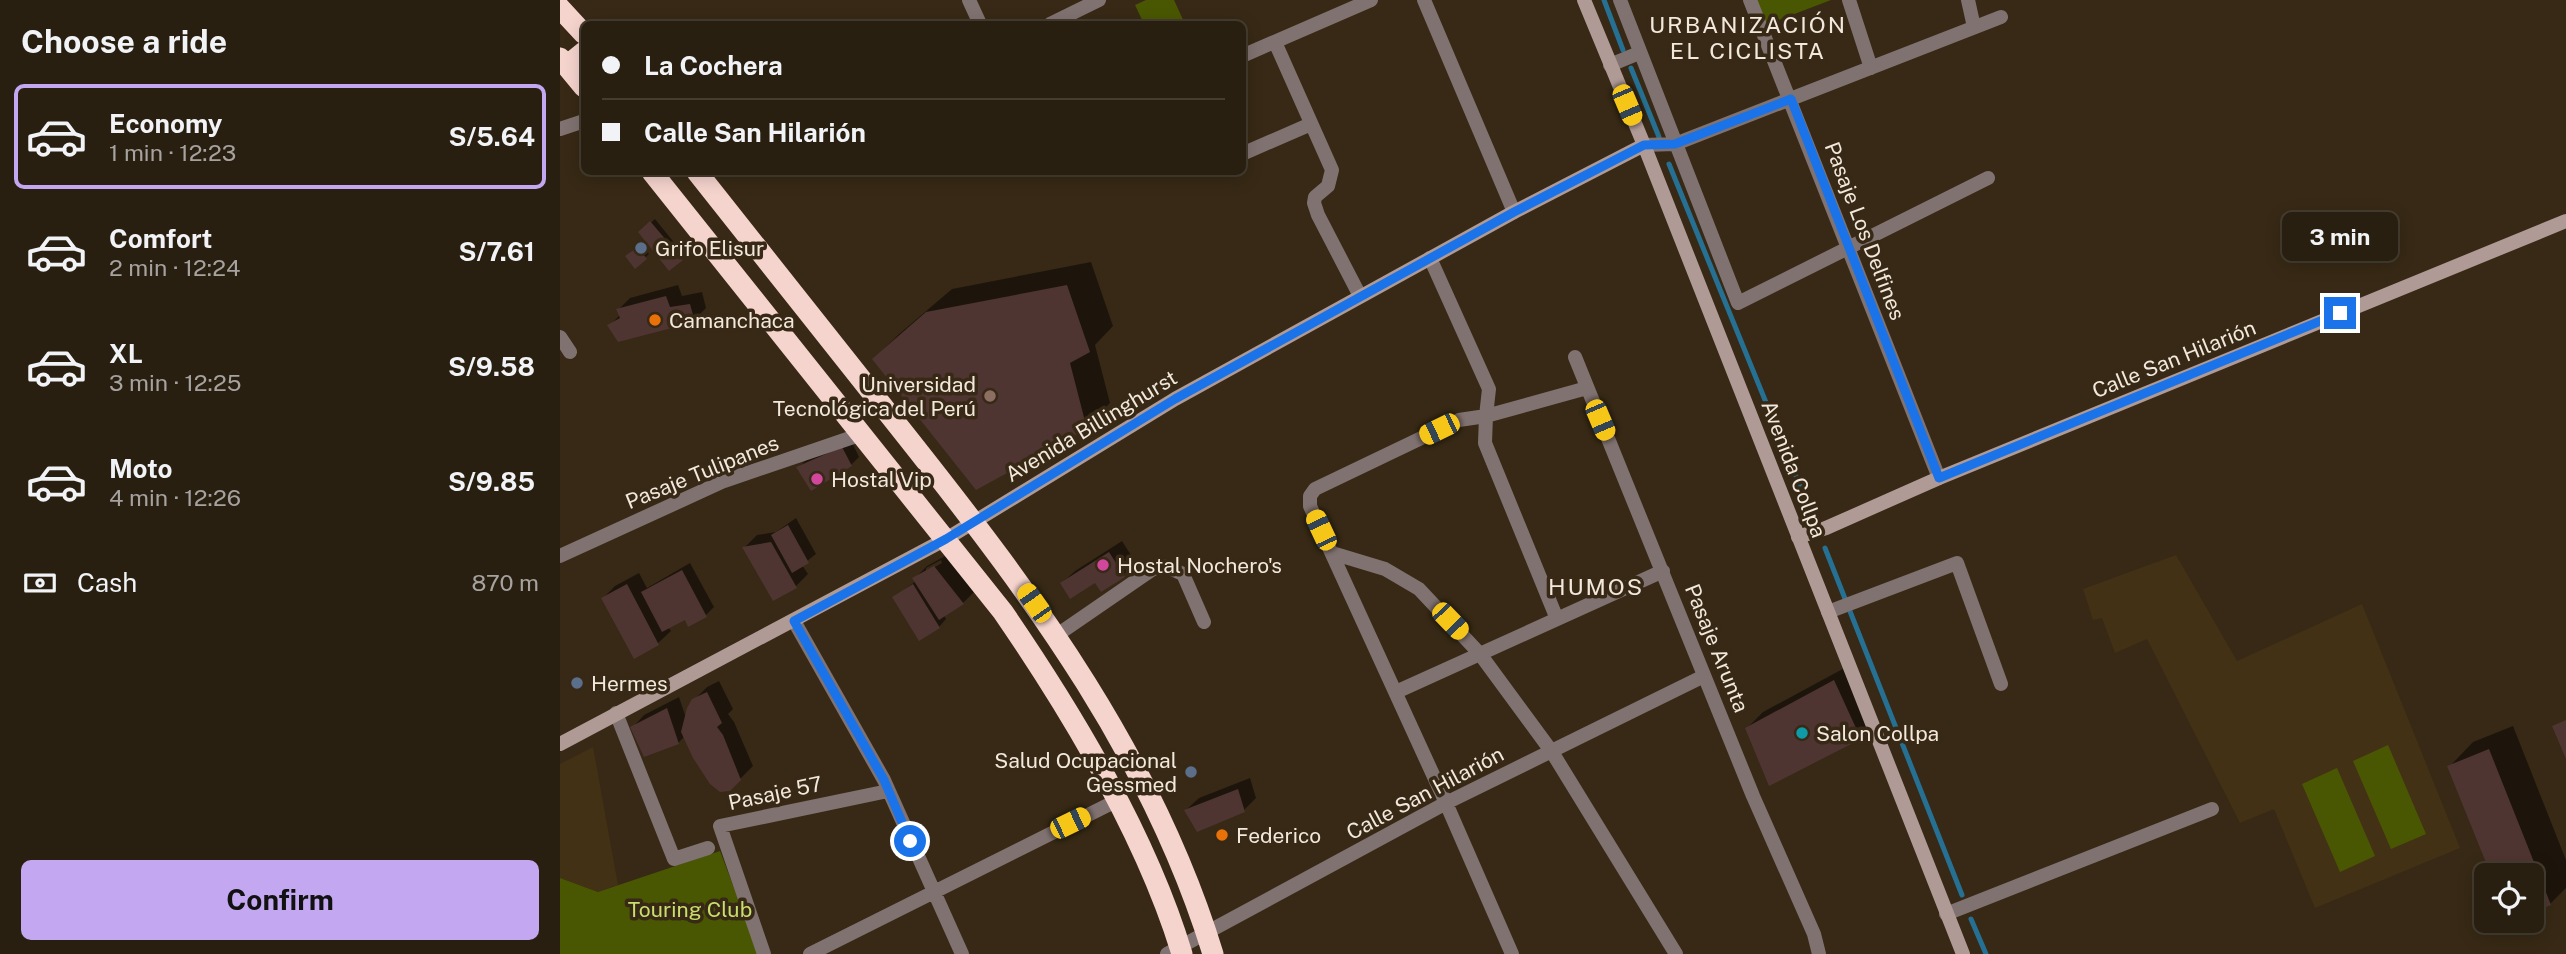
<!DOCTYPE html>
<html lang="en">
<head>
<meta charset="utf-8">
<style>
	body { margin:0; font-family:"Public Sans",sans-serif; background:#312719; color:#f1f3f6; height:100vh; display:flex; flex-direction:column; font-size:26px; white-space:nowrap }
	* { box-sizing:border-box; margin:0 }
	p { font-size:23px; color:#a5a29f }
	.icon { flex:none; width:38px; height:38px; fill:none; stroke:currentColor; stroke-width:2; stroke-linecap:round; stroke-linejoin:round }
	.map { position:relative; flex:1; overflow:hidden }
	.drawer { display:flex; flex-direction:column; background:#291f10; width:560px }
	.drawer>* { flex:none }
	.hud { position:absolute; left:21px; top:21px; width:665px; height:154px; border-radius:10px; box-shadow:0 4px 18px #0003,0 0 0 2px #453d30; display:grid; align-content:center; height:154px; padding:0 21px; background:#291f10 }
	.controls { position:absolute; left:1914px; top:863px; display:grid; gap:14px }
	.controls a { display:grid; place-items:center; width:70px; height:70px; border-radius:10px; background:#291f10; box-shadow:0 4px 18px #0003,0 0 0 2px #453d30; font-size:35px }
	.end { position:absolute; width:32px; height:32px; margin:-16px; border:9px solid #1a73e8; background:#fff; box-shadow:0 0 0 4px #fff }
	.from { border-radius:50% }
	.bubble { position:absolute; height:49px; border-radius:10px; background:#291f10; box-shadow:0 4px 18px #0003,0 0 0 2px #453d30; font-size:23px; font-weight:700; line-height:49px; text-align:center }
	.car { position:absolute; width:21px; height:42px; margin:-21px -10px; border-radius:9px; box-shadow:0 0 5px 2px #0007; background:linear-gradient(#f5c518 24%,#345 0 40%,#f5c518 0 76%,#345 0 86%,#f5c518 0) }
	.hud b { display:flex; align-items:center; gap:24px; height:66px; font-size:26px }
	.hud b+b { border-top:2px solid #453d30 }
	.hud i { width:18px; height:18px; background:#f1f3f6 }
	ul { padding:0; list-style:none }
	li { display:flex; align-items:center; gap:21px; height:105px; margin:0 14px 10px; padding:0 7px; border:4px solid transparent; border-radius:10px }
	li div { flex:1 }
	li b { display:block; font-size:26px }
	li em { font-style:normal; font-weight:700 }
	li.active { border-color:#c4a7f1 }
	li>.icon { width:63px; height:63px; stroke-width:1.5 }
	h2 { padding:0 21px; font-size:32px; line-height:84px }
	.pay { display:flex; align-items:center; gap:18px; height:77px; padding:0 21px; font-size:26px }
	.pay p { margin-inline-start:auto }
	.primary-button { display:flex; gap:14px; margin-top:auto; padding:14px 21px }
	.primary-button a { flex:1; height:80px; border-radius:10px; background:#c4a7f1; color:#111; font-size:28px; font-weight:700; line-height:80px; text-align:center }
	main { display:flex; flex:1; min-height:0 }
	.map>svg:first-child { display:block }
</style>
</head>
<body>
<main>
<section class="drawer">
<h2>Choose a ride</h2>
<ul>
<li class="active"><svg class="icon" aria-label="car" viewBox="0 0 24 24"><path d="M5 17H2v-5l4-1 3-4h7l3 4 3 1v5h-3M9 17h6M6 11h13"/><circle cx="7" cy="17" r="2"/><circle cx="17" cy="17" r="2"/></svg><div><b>Economy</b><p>1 min · 12:23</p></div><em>S/5.64</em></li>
<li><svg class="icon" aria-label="car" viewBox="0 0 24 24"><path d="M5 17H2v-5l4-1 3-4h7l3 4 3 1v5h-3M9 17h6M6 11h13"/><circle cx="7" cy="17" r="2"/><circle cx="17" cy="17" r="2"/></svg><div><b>Comfort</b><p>2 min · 12:24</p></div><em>S/7.61</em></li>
<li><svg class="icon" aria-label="car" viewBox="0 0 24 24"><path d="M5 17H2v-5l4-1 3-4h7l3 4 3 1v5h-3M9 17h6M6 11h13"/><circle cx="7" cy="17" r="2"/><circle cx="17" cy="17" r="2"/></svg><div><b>XL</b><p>3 min · 12:25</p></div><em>S/9.58</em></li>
<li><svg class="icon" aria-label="car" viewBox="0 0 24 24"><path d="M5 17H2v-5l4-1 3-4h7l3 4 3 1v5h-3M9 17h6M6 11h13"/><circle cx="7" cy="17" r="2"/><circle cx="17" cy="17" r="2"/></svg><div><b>Moto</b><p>4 min · 12:26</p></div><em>S/9.85</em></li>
</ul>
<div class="pay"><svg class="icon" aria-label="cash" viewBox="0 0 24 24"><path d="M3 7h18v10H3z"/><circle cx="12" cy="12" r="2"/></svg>Cash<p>870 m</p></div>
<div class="primary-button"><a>Confirm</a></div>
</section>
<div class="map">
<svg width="2006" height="954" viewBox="0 0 2006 954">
	<rect width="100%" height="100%" fill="#372915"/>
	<path fill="#433116" d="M1616 555 1677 661 1802 604 1900 848 1755 908 1714 809 1680 823 1587 639 1555 653 1542 618 1533 620 1523 589Z
		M33 747 58 885 38 892 0 878V764Z"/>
	<path fill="#4a5702" d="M586 0H614L625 24H584L575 5Z
		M1190 0H1271L1200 27Z
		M1828 745 1866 834 1831 849 1793 761Z
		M1777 768 1815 856 1780 872 1742 784Z
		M160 851 199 954H0V878L38 892Z"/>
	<path fill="#0007" fill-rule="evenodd" d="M95 219 125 256 122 259 80 232Z
		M82 245 89 254 75 266 71 253Z
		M531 262 553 326 535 345 550 403 526 427 314 359 338 335 392 289Z
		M118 285 122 296 142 292 146 308 134 320 49 326 60 315 58 310 70 298Z
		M291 440 299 457 291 465 238 468 246 460Z
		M236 518 256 554 242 565 248 574 236 586 185 547 197 535 216 532Z
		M562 541 576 563 563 575 502 583 515 571Z
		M387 555 415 591 403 603 384 615 386 619 379 627 335 597 356 581 354 579 367 566ZM381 560 382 563 366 572V568Z
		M130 563 154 607 146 615 125 618 108 627 111 631 98 643 75 656 43 598 55 586 79 573 87 588Z
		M1290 665 1316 721 1299 737 1187 728 1203 712Z
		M159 681 173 709 168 714 174 722 193 766 170 789 125 736 118 743 72 728 84 715 119 697 126 718 134 700 147 687Z
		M1953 726 2006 860V888L1990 904 1972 875H1933L1890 766 1913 742Z
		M690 778 696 798 684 810H626L639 798Z"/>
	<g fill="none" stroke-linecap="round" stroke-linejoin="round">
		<path stroke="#267193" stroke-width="5" d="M1044 0 1063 50
			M1071 68 1099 137
			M1109 164 1255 523
			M1265 548 1402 895
			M1411 919 1426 954"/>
	</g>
	<path fill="#4f3531" d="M90 221 123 260 109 271 78 232Z
		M78 247 87 259 75 269 65 256Z
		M507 285 530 352 510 363 527 429 416 490 312 359 366 312Z
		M106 296 110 307 130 304 135 322 58 342 47 325 60 318 56 309Z
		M282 447 292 466 251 491 236 467Z
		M228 525 249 563 232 573 211 535Z
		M211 542 237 588 213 601 182 547Z
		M549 552 565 577 541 592 535 583 510 599 500 583Z
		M374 566 404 604 379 620 352 578Z
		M122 570 147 617 128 627 125 620 102 632 81 592Z
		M67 584 99 645 74 659 41 598Z
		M353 584 380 628 359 641 332 597Z
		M1274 680 1301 739 1209 786 1185 728Z
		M147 692 162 723 157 727 163 735 181 780 170 791 160 792 150 784 133 758 121 732 127 708 132 699Z
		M107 708 119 744 84 757 70 727Z
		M2006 720V759L1992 726Z
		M1929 749 1991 905 1972 913V875H1931L1887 766Z
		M678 789 685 812 637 832 624 810Z"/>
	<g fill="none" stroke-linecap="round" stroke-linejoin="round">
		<path stroke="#807270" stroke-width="14" d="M409 0 420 24
			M864 0 954 212
			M1060 0 1178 303 1428 178
			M1190 0 1379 478
			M1289 0 1311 68
			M1408 0 1414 27
			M490 24 539 0
			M715 42 772 170 768 186 755 197 754 203 758 215 800 296
			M682 56 811 0
			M1050 65 1079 53
			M0 129 24 121
			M1084 145 1115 144 1441 17
			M682 154 751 124
			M870 258 929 389 926 416 899 420 755 489 750 496V506L886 803 952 954
			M0 337 10 352
			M1015 357 1193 796 1254 934 1259 954
			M772 553 825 569 859 589 920 654 992 752 1116 954
			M0 556 164 481 302 434
			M1268 612 1397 563 1441 684
			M997 619 925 443 926 416 1027 388
			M234 621 324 780 402 954
			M497 635 593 569 605 566 623 574 644 622
			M836 692 1103 571
			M56 713 114 859 148 848
			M1386 914 1652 809
			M204 954 160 826 328 791
			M250 954 556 801
			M607 954 886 803 1144 676"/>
		<path stroke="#b09a96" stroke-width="14" d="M1024 0 1084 145 1403 954
			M1238 537 1266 528 1379 478 2006 221
			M0 744 386 539 615 399 954 212 1084 145"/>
		<path stroke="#f6d4ce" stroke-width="21" d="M0 8 24 34
			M0 58 24 87
			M8 65 24 52
			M92 172 443 612C513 714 586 835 622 954
			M137 172C208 262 280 352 351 442 476 600 593 758 653 954"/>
	</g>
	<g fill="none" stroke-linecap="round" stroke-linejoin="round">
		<path stroke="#1a73e8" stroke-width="9" d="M350 841 324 780 234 621 386 539 615 399 954 212 1084 145 1115 144 1231 99 1379 478 1780 313"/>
	</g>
	<g fill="#5c6f8a" stroke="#372915" stroke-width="2.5">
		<circle cx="81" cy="248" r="7"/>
		<circle cx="17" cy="683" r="7"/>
		<circle cx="631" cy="772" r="7"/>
	</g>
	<g fill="#e8710a" stroke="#372915" stroke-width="2.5">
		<circle cx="95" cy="320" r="7"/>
		<circle cx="662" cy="835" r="7"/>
	</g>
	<circle fill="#8d6e63" stroke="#372915" stroke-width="2.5" cx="430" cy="396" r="7"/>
	<g fill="#d1479c" stroke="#372915" stroke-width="2.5">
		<circle cx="257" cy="479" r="7"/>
		<circle cx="543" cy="565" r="7"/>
	</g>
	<circle fill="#0f9aa8" stroke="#372915" stroke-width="2.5" cx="1242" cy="733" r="7"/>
	<g text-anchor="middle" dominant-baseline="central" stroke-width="7" stroke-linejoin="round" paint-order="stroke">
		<g font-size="21" fill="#f2e8dc" stroke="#372915">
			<text transform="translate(1305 231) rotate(69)">Pasaje Los Delfines</text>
			<text transform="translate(1614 359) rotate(-22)">Calle San Hilarión</text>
			<text transform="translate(531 426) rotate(-31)">Avenida Billinghurst</text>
			<text transform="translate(1234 469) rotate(69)">Avenida Collpa</text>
			<text transform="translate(142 472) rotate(-22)">Pasaje Tulipanes</text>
			<text transform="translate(1157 648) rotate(68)">Pasaje Arunta</text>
			<text transform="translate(215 793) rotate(-12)">Pasaje 57</text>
			<text transform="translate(865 793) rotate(-28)">Calle San Hilarión</text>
		</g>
		<g font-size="21" fill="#f2e8dc" stroke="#372915" text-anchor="start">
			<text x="95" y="248">Grifo Elisur</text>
			<text x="109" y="320">Camanchaca</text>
			<text x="416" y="384" text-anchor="end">Universidad<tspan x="416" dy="24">Tecnológica del Perú</tspan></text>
			<text x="271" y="479">Hostal Vip</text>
			<text x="557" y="565">Hostal Nochero's</text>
			<text x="31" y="683">Hermes</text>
			<text x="1256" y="733">Salon Collpa</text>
			<text x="617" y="760" text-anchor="end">Salud Ocupacional<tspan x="617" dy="24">Gessmed</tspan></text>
			<text x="676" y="835">Federico</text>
		</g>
		<g font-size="21" fill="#c8df6e" stroke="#372915">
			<text x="130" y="909">Touring Club</text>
		</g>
		<g font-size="23" letter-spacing="2" fill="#f2e8dc" stroke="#372915">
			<text x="1188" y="24">URBANIZACIÓN<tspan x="1188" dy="26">EL CICLISTA</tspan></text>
			<text x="1036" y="586">HUMOS</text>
		</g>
	</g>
</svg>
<div class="controls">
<a><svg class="icon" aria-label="locate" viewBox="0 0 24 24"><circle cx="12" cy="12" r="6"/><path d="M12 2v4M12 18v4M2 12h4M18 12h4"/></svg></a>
</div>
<i class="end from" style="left:350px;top:841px"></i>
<i class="end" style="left:1780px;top:313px"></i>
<div class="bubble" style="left:1722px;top:212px;width:116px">3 min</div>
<i class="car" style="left:1067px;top:105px;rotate:157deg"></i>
<i class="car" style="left:1040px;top:420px;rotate:157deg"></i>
<i class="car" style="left:879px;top:429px;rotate:244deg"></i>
<i class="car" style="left:761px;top:530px;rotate:335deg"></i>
<i class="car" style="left:474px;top:603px;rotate:325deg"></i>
<i class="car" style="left:890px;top:621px;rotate:136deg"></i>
<i class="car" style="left:510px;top:823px;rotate:64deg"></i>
<div class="hud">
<b><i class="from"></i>La Cochera</b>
<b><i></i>Calle San Hilarión</b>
</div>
</div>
</main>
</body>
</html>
